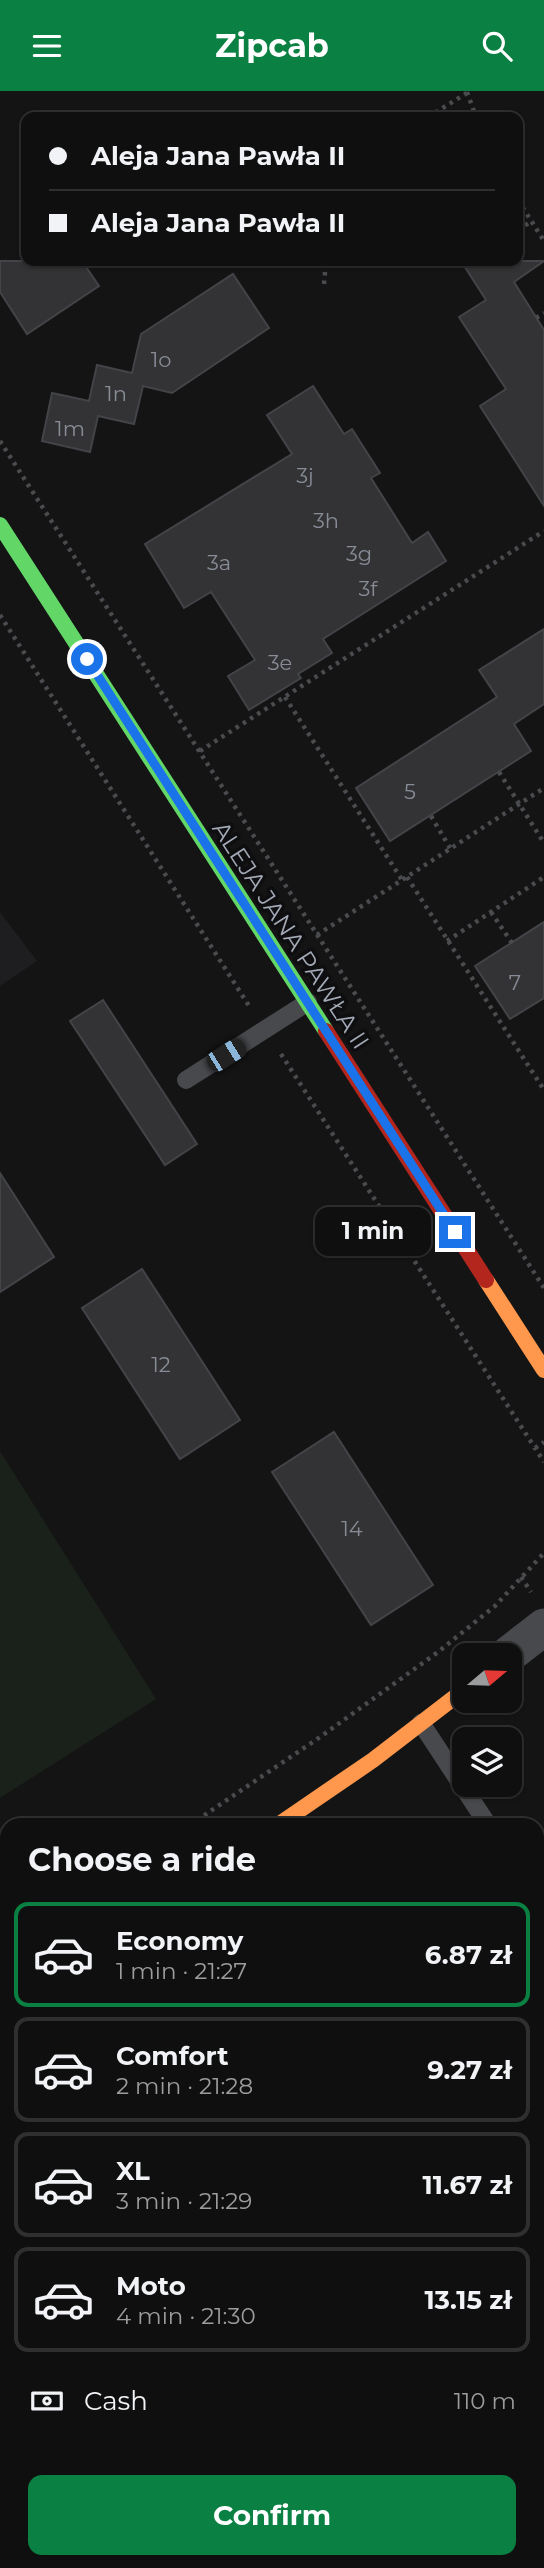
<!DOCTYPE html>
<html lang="en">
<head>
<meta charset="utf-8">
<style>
	body { margin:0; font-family:Montserrat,sans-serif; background:#1d1d1d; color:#f1f3f6; height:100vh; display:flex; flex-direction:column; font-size:26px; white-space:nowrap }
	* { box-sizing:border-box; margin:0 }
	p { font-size:23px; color:#9b9c9e }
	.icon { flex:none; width:38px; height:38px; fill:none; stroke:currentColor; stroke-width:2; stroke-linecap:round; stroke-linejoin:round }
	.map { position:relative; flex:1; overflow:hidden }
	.sheet { position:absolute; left:0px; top:1727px; width:544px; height:751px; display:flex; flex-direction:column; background:#0f0f0f; border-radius:21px 21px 0 0; box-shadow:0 2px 5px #0004,0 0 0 2px #2f2f2f }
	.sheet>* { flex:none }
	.banner { position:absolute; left:21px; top:21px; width:502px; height:154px; border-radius:14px; box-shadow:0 2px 5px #0004,0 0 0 2px #2f2f2f; display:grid; align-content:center; height:154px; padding:0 28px; background:#0f0f0f }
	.needle { width:46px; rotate:71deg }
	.fabs { position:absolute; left:452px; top:1552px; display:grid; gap:14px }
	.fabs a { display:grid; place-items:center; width:70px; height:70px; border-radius:14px; background:#0f0f0f; box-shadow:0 2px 5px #0004,0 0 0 2px #2f2f2f; font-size:35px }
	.end { position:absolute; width:32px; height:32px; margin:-16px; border:9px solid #1a73e8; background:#fff; box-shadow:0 0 0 4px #fff }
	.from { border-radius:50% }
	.bubble { position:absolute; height:49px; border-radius:14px; background:#0f0f0f; box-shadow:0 2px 5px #0004,0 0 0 2px #2f2f2f; font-size:23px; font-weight:700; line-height:49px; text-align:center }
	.car { position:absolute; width:21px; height:42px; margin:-21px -10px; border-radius:9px; box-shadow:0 0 5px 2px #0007; background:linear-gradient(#222 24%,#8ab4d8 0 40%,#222 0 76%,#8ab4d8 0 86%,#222 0) }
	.banner b { display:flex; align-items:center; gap:24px; height:66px; font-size:26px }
	.banner b+b { border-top:2px solid #2f2f2f }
	.banner i { width:18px; height:18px; background:#f1f3f6 }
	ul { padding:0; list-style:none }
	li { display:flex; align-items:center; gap:21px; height:105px; margin:0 14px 10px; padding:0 14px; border:4px solid #2f2f2f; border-radius:14px }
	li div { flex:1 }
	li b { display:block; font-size:26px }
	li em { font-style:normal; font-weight:700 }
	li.active { border-color:#0b8043 }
	li>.icon { width:63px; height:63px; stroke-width:1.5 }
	h2 { padding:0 28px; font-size:32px; line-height:84px }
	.pay { display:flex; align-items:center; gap:18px; height:77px; padding:0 28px; font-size:26px }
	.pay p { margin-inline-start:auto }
	.action { display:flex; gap:14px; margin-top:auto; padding:14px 28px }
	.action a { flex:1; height:80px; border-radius:14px; background:#0b8043; color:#fff; font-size:28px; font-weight:700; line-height:80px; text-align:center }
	header { display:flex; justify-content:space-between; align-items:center; height:91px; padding:0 28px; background:#0b8043; color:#fff; font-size:32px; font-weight:700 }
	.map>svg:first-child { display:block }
</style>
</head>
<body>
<header><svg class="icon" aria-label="menu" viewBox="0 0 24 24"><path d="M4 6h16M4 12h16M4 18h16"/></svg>Zipcab<svg class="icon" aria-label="search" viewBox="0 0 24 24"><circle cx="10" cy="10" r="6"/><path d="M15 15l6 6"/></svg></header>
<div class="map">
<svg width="544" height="2477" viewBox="0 0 544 2477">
	<rect width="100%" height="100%" fill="#141414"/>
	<path fill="#1e1e20" d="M0 821 37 870 0 895Z
		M0 2215 7 2227V2471H153L157 2477H0Z
		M207 2471H374L364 2477H210Z"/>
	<path fill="#19211a" d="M0 1360 156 1608 0 1707Z"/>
	<path fill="#333335" stroke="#424448" stroke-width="2" d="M0 170H82L99 195 27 243 0 201Z
		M461 170H544L514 191 544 239V415L480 315 506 298 459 226 486 209Z
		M233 183 269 237 172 302 143 295 134 333 98 325 90 361 42 350 52 302 89 310 97 274 132 282 141 243Z
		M313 295 344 343 352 338 380 382 371 387 412 452 428 441 446 470 323 548 332 562 298 583 301 587 249 619 228 585 255 569 211 501 184 517 145 453 292 363 267 324Z
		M544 538V613L514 633 531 660 390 750 356 697 497 606 479 579Z
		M544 831V907L510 928 475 875Z
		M103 909 197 1053 165 1074 70 930Z
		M0 1082 54 1166 0 1201Z
		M142 1178 240 1329 180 1368 82 1217Z
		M334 1341 433 1494 371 1534 272 1381Z"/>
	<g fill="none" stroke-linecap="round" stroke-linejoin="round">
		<path stroke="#494b4e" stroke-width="4.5" stroke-dasharray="3.5 5" stroke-linecap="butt" d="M467 1 476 26
			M428 26 467 2
			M518 109 544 150
			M518 139 532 130
			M324 193 326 170
			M536 227 544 222
			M0 350 544 1197
			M0 524 249 915
			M285 606 402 789
			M200 660 544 440
			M499 681 544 752
			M431 725 450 757
			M407 786 544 999
			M491 821 512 852
			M317 844 544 697
			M447 850 544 786
			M281 963 544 1371
			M535 1357 544 1351
			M521 1486 531 1501
			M501 1619 521 1603
			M190 1734 323 1644 438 1561 495 1515 544 1462
			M0 1747 7 1758
			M0 1831 7 1833
			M0 1863 7 1859
			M0 2001 7 1997
			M0 2160 7 2172
			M537 2194 544 2190
			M537 2291 544 2287
			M537 2294 544 2307
			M190 2471 194 2477
			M487 2471 489 2477
			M381 2477 392 2471"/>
		<path stroke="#47494d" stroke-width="18" d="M186 989 308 911
			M421 1632 488 1734
			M537 1810 544 1820"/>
		<path stroke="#47494d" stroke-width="37" d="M508 1564 544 1536
			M0 1922 7 1918
			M537 2402 544 2416"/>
		<path stroke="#63d668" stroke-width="16" d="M0 434 326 940"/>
		<path stroke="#ff974d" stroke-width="16" d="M486 1189 544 1279
			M278 1734 373 1669 464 1599"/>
		<path stroke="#b3261e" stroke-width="16" d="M326 940 486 1189"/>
	</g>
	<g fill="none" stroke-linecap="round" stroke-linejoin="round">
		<path stroke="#1a73e8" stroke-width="9" d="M87 568 455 1141"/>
	</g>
	<g text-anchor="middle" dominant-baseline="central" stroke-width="7" stroke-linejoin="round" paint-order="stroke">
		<g font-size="21" fill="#878c96">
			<text x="161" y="268">1o</text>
			<text x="116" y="302">1n</text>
			<text x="70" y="337">1m</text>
			<text x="305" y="384">3j</text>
			<text x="326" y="429">3h</text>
			<text x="359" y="462">3g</text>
			<text x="219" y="471">3a</text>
			<text x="368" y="497">3f</text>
			<text x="280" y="571">3e</text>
			<text x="410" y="700">5</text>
			<text x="515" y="891">7</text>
			<text x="161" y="1273">12</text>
			<text x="352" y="1437">14</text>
		</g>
		<g font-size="24" fill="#a3aab6" stroke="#0e0e10">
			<text transform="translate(291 844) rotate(57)">ALEJA JANA PAWŁA II</text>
		</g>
	</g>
</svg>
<div class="fabs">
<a><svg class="needle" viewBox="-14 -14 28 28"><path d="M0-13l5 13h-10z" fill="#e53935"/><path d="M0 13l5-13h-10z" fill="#9b9c9e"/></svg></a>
<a><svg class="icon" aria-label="layers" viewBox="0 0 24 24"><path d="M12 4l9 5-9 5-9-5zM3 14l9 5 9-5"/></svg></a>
</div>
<i class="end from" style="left:87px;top:568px"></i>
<i class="end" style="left:455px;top:1141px"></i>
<div class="bubble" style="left:315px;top:1116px;width:116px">1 min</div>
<i class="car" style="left:226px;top:964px;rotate:58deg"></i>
<div class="banner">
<b><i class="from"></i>Aleja Jana Pawła II</b>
<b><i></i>Aleja Jana Pawła II</b>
</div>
<section class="sheet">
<h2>Choose a ride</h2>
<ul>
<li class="active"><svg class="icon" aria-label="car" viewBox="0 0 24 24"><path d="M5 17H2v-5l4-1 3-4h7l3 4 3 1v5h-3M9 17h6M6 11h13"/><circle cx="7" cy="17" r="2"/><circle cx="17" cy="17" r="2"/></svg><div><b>Economy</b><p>1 min · 21:27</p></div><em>6.87 zł</em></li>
<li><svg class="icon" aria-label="car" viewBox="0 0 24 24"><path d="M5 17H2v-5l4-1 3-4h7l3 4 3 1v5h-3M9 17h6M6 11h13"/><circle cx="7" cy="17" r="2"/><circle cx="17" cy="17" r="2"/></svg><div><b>Comfort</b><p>2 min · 21:28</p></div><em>9.27 zł</em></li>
<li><svg class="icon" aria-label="car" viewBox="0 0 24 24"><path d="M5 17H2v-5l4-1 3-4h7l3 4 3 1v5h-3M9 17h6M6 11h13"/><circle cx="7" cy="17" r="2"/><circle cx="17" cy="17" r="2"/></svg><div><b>XL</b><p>3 min · 21:29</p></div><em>11.67 zł</em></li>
<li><svg class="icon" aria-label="car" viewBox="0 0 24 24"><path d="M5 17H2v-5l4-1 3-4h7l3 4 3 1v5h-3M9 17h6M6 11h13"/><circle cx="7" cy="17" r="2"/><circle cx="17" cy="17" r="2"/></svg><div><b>Moto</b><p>4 min · 21:30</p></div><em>13.15 zł</em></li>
</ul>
<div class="pay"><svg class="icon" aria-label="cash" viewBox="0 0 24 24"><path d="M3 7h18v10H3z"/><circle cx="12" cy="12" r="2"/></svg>Cash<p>110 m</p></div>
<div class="action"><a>Confirm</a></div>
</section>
</div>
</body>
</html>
